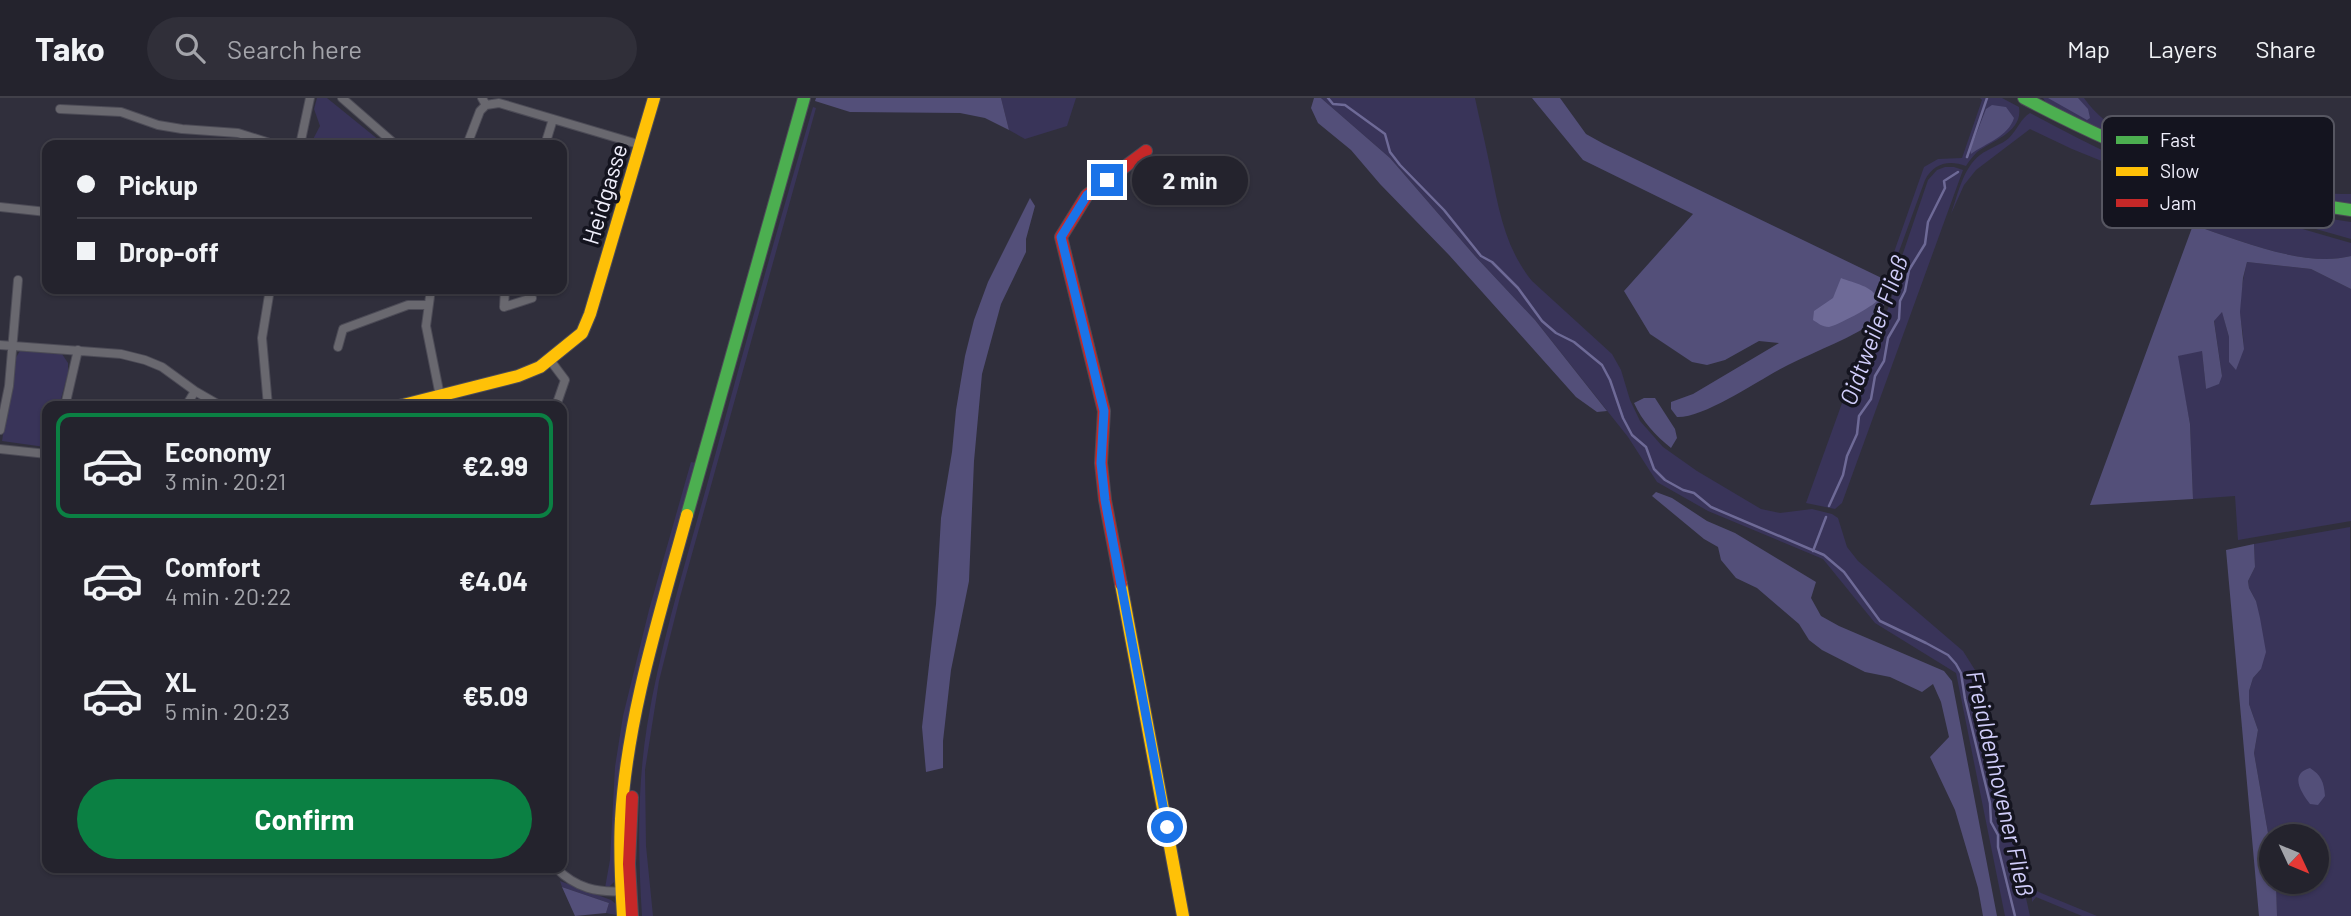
<!DOCTYPE html>
<html lang="en">
<head>
<meta charset="utf-8">
<style>
	body { margin:0; font-family:Barlow,sans-serif; background:#302f39; color:#f1f3f6; height:100vh; display:flex; flex-direction:column; font-size:26px; white-space:nowrap }
	* { box-sizing:border-box; margin:0 }
	p { font-size:23px; color:#a3a4aa }
	.icon { flex:none; width:38px; height:38px; fill:none; stroke:currentColor; stroke-width:2; stroke-linecap:round; stroke-linejoin:round }
	.map { position:relative; flex:1; overflow:hidden }
	.side { position:absolute; left:42px; top:303px; width:525px; height:472px; display:flex; flex-direction:column; background:#24232d; border-radius:14px; box-shadow:0 2px 5px #0004,0 0 0 2px #414049 }
	.side>* { flex:none }
	.top-card { position:absolute; left:42px; top:42px; width:525px; height:154px; border-radius:14px; box-shadow:0 2px 5px #0004,0 0 0 2px #414049; display:grid; align-content:center; height:154px; padding:0 35px; background:#24232d }
	.needle { width:46px; rotate:134deg }
	.buttons { position:absolute; left:2259px; top:726px; display:grid; gap:14px }
	.buttons a { display:grid; place-items:center; width:70px; height:70px; border-radius:50%; background:#24232d; box-shadow:0 2px 5px #0004,0 0 0 2px #414049; font-size:35px }
	.end { position:absolute; width:32px; height:32px; margin:-16px; border:9px solid #1a73e8; background:#fff; box-shadow:0 0 0 4px #fff }
	.from { border-radius:50% }
	.bubble { position:absolute; height:49px; border-radius:24px; background:#24232d; box-shadow:0 2px 5px #0004,0 0 0 2px #414049; font-size:23px; font-weight:700; line-height:49px; text-align:center }
	.top-card b { display:flex; align-items:center; gap:24px; height:66px; font-size:26px }
	.top-card b+b { border-top:2px solid #414049 }
	.top-card i { width:18px; height:18px; background:#f1f3f6 }
	ul { padding:12px 0 0; list-style:none }
	li { display:flex; align-items:center; gap:21px; height:105px; margin:0 14px 10px; padding:0 21px; border:4px solid transparent; border-radius:14px }
	li div { flex:1 }
	li b { display:block; font-size:26px }
	li em { font-style:normal; font-weight:700 }
	li.selected { border-color:#0b8043 }
	li>.icon { width:63px; height:63px; stroke-width:1.5 }
	.action { display:flex; gap:14px; margin-top:auto; padding:14px 35px }
	.action a { flex:1; height:80px; border-radius:42px; background:#0b8043; color:#fff; font-size:28px; font-weight:700; line-height:80px; text-align:center }
	header { display:flex; align-items:center; gap:42px; box-sizing:border-box; height:98px; padding:0 35px; background:#24232d; border-bottom:2px solid #414049 }
	header strong { font-size:33px }
	nav { display:flex; gap:38px; margin-inline-start:auto; font-size:24px }
	.search { width:490px; height:63px; background:#302f39; display:flex; align-items:center; gap:18px; box-sizing:border-box; padding:0 24px; border-radius:38px; color:#a3a4aa; font-size:26px }
	.map>svg:first-child { display:block }
</style>
</head>
<body>
<header>
<strong>Tako</strong>
<div class="search"><svg class="icon" aria-label="search" viewBox="0 0 24 24"><circle cx="10" cy="10" r="6"/><path d="M15 15l6 6"/></svg>Search here</div>
<nav><a>Map</a><a>Layers</a><a>Share</a></nav>
</header>
<div class="map">
<svg width="2351" height="818" viewBox="0 0 2351 818">
	<rect width="100%" height="100%" fill="#302f3c"/>
	<path fill="#393459" d="M317 0H327L385 47H310L320 28 314 11Z
		M1001 0H1076L1067 28 1025 41 1009 32Z
		M1321 0H1475C1479 20 1484 39 1488 59 1498 104 1502 146 1532 183L1612 256 1621 272 1630 302 1640 323 1663 349 1697 373 1761 411 1780 415 1812 411 1832 416 1838 420 1847 449 1858 463 1963 553 1975 572 2030 818H2005L1956 575 1875 525 1823 461 1708 413 1657 384 1628 339 1535 222 1475 158 1390 60Z
		M1980 0H2002L2019 9C2023 34 1993 42 1977 54 1973 58 1969 63 1966 68 1948 61 1933 66 1925 82L1897 159 1893 157 1924 69 1938 61 1962 60 1982 2Z
		M2043 0H2084C2109 35 2153 54 2195 62 2207 64 2221 62 2232 67 2241 70 2246 79 2255 82 2285 93 2319 96 2351 96V106C2333 105 2315 102 2298 99 2209 84 2126 48 2047 6Z
		M813 9 816 10 680 499 659 583 645 672 646 748 653 818H642C638 755 637 691 647 628 661 543 687 460 710 376 743 254 777 131 813 9Z
		M2030 15C2062 32 2094 49 2127 64 2199 95 2274 112 2351 124V141L2200 98 2198 102 2072 51 2030 31 1976 72 1964 87 1951 116C1958 96 1963 70 1980 57 1989 50 2001 47 2009 40 2017 32 2021 20 2030 15Z
		M1945 69H1954L1963 72 1842 405 1835 411 1806 405 1868 233 1882 224 1890 206 1901 161 1928 82 1937 72Z
		M2202 102 2351 145V158C2303 170 2239 142 2193 127Z
		M2247 164 2311 171 2351 191V423L2238 442 2235 398 2193 401 2190 326 2177 258 2202 252 2206 291 2222 278 2214 222 2222 213 2229 239 2240 259C2247 244 2241 231 2240 215 2240 198 2243 180 2247 164Z
		M20 253 62 256 68 265V275L59 308H47V346L45 349 2 343 15 261Z
		M691 364 696 365 649 540 616 782 609 789 605 790 610 762 615 669 623 618 649 512Z
		M2350 429 2351 818H2277L2276 784H2317V738H2272L2271 752 2254 655 2258 632 2249 606V593L2253 580 2261 571 2256 503 2249 490 2248 483 2255 469 2254 446Z
		M560 783 611 802 616 806 621 818 606 815 609 805 562 789Z
		M2037 793 2041 795 2097 818H2082L2036 799 2032 804V797Z"/>
	<path fill="#534f79" d="M816 0H1001L1009 32 985 20 960 15 850 14 815 3Z
		M1314 0H1321L1390 60 1475 158 1535 222 1607 313 1597 314 1576 299 1449 157 1380 86 1351 52 1318 25 1311 10Z
		M1532 0H1560L1586 36 1604 46 1892 185 1879 221C1852 240 1818 252 1788 267 1761 280 1705 320 1677 319L1671 311V304L1693 296 1779 245 1759 243 1725 262 1707 267 1692 264 1650 236 1624 193 1693 116 1583 62Z
		M2048 0H2078L2088 11 2090 20 2087 22Z
		M1992 7 2006 9 2014 20C2008 39 1986 45 1971 56L1970 52 1986 11Z
		M1030 100 1035 108 1026 141V154L1001 206 982 276 974 363 969 483 951 572 943 643V670L926 674 922 629 936 506 941 420 952 354 956 312 965 258 974 222 988 184Z
		M2193 127C2239 142 2303 170 2351 158V191L2311 171 2247 164 2243 180 2240 214 2244 251 2236 272 2229 264V239L2222 214 2214 223 2222 278 2219 286 2206 291 2202 253 2178 258 2190 326 2193 401 2090 407Z
		M1644 300H1655L1675 331 1677 340 1671 350C1656 338 1642 323 1634 305Z
		M1656 394 1672 400 1707 423 1735 435 1816 484 1811 500 1821 518 1839 528 1944 573 1952 583 1997 818H1983L1978 790 1955 712 1930 659 1949 639 1941 604 1933 586 1922 594 1890 579 1865 574 1822 552 1809 542 1799 526 1757 490 1736 480 1721 462 1718 449 1704 441 1652 398Z
		M2254 446 2255 469 2248 483 2249 490 2256 503 2260 520 2266 554 2261 571 2253 580 2249 593V606L2258 632 2254 655 2271 752 2272 784H2276L2277 818H2259L2226 452Z
		M2310 670C2321 677 2324 684 2325 698L2318 707 2310 706C2301 694 2289 676 2310 670Z
		M562 789 609 805 606 815 575 818Z"/>
	<path fill="#6e6a97" d="M1841 180C1853 185 1874 188 1878 202 1874 208 1836 228 1829 229 1822 229 1818 225 1813 222L1814 213 1833 200Z"/>
	<g fill="none" stroke-linecap="round" stroke-linejoin="round">
		<path stroke="#6e6a97" stroke-width="2.5" d="M1328 0 1333 6 1345 7 1385 36 1390 54 1400 67 1444 112 1481 158 1492 164 1518 190 1542 223 1556 235 1574 244 1602 267 1610 282 1623 320 1632 337 1646 349 1654 371 1665 382 1683 392 1694 395 1711 409 1824 457 1844 474 1880 523 1926 545 1948 557 1956 566 1961 575 1965 601 1990 705 1991 724 1998 737V749L2015 818
			M1967 59 1987 0
			M1874 197 1883 200
			M1829 408 1843 377 1847 358 1857 336 1859 318 1871 301 1875 278 1884 263 1888 240 1899 221 1900 203 1905 193 1909 172 1925 146 1928 124 1945 90 1944 83 1958 74
			M1813 453 1826 419"/>
		<defs>
			<path id="street" d="M342 0 396 47
				M486 7 499 5 641 47
				M60 11 121 14 158 27 182 31 238 35 276 47
				M300 47 310 0
				M467 47 480 13 486 7 482 0
				M545 47 553 21
				M0 109 47 114
				M431 191 426 228 440 298
				M505 191 504 209 532 200
				M0 247 121 256 145 262 162 269 195 293 221 308
				M338 249 343 231 408 207H428
				M550 262 565 282 556 308
				M65 308 78 252
				M186 308 195 293
				M268 308 262 240 270 191
				M0 332 9 288 18 182
				M0 351 47 356
				M556 770C576 790 597 795 624 793"/>
			<path id="fast" d="M2024 0C2132 57 2229 96 2351 112
				M687 417 804 0"/>
			<path id="slow" d="M399 308 518 278 540 269 582 235 590 216 654 0
				M1121 486 1183 818
				M623 818C621 786 619 754 621 721 627 618 660 516 687 417"/>
			<path id="jam" d="M1121 486 1105 402 1101 365 1104 313 1061 139 1087 97 1146 53
				M632 699 629 766 632 818"/>
		</defs>
		<use href="#street" stroke="#4c4b56" stroke-width="10"/>
		<use href="#fast" stroke="#4c4b56" stroke-width="14"/>
		<use href="#slow" stroke="#4c4b56" stroke-width="14"/>
		<use href="#jam" stroke="#4c4b56" stroke-width="14"/>
		<use href="#street" stroke="#69686f" stroke-width="8"/>
		<use href="#fast" stroke="#4caf50" stroke-width="12"/>
		<use href="#slow" stroke="#ffc107" stroke-width="12"/>
		<use href="#jam" stroke="#c62828" stroke-width="12"/>
	</g>
	<g fill="none" stroke-linecap="round" stroke-linejoin="round">
		<path stroke="#1a73e8" stroke-width="9" d="M1107 82 1087 97 1061 139 1104 313 1101 365 1105 402 1167 729"/>
	</g>
	<g text-anchor="middle" dominant-baseline="central" stroke-width="7" stroke-linejoin="round" paint-order="stroke">
		<g font-size="23" fill="#f0effc" stroke="#14141f">
			<text transform="translate(604 96) rotate(-73)">Heidgasse</text>
		</g>
		<g font-size="24" font-style="italic" fill="#d0cdfa" stroke="#14141f">
			<text transform="translate(1873 232) rotate(-70)">Oidtweiler Fließ</text>
			<text transform="translate(2001 685) rotate(77)">Freialdenhovener Fließ</text>
		</g>
	</g>
	<rect x="2102" y="18" width="232" height="112" rx="10" fill="#14141f" stroke="#565661" stroke-width="2"/>
	<rect x="2116" y="38" width="32" height="8" fill="#4caf50"/>
	<rect x="2116" y="69" width="32" height="9" fill="#ffc107"/>
	<rect x="2116" y="101" width="32" height="8" fill="#c62828"/>
	<g font-size="19" fill="#f0effc">
		<text x="2160" y="49">Fast</text>
		<text x="2160" y="80">Slow</text>
		<text x="2160" y="112">Jam</text>
	</g>
</svg>
<div class="buttons">
<a><svg class="needle" viewBox="-14 -14 28 28"><path d="M0-13l5 13h-10z" fill="#e53935"/><path d="M0 13l5-13h-10z" fill="#a3a4aa"/></svg></a>
</div>
<i class="end from" style="left:1167px;top:729px"></i>
<i class="end" style="left:1107px;top:82px"></i>
<div class="bubble" style="left:1132px;top:58px;width:116px">2 min</div>
<div class="top-card">
<b><i class="from"></i>Pickup</b>
<b><i></i>Drop-off</b>
</div>
<section class="side">
<ul>
<li class="selected"><svg class="icon" aria-label="car" viewBox="0 0 24 24"><path d="M5 17H2v-5l4-1 3-4h7l3 4 3 1v5h-3M9 17h6M6 11h13"/><circle cx="7" cy="17" r="2"/><circle cx="17" cy="17" r="2"/></svg><div><b>Economy</b><p>3 min · 20:21</p></div><em>€2.99</em></li>
<li><svg class="icon" aria-label="car" viewBox="0 0 24 24"><path d="M5 17H2v-5l4-1 3-4h7l3 4 3 1v5h-3M9 17h6M6 11h13"/><circle cx="7" cy="17" r="2"/><circle cx="17" cy="17" r="2"/></svg><div><b>Comfort</b><p>4 min · 20:22</p></div><em>€4.04</em></li>
<li><svg class="icon" aria-label="car" viewBox="0 0 24 24"><path d="M5 17H2v-5l4-1 3-4h7l3 4 3 1v5h-3M9 17h6M6 11h13"/><circle cx="7" cy="17" r="2"/><circle cx="17" cy="17" r="2"/></svg><div><b>XL</b><p>5 min · 20:23</p></div><em>€5.09</em></li>
</ul>
<div class="action"><a>Confirm</a></div>
</section>
</div>
</body>
</html>
